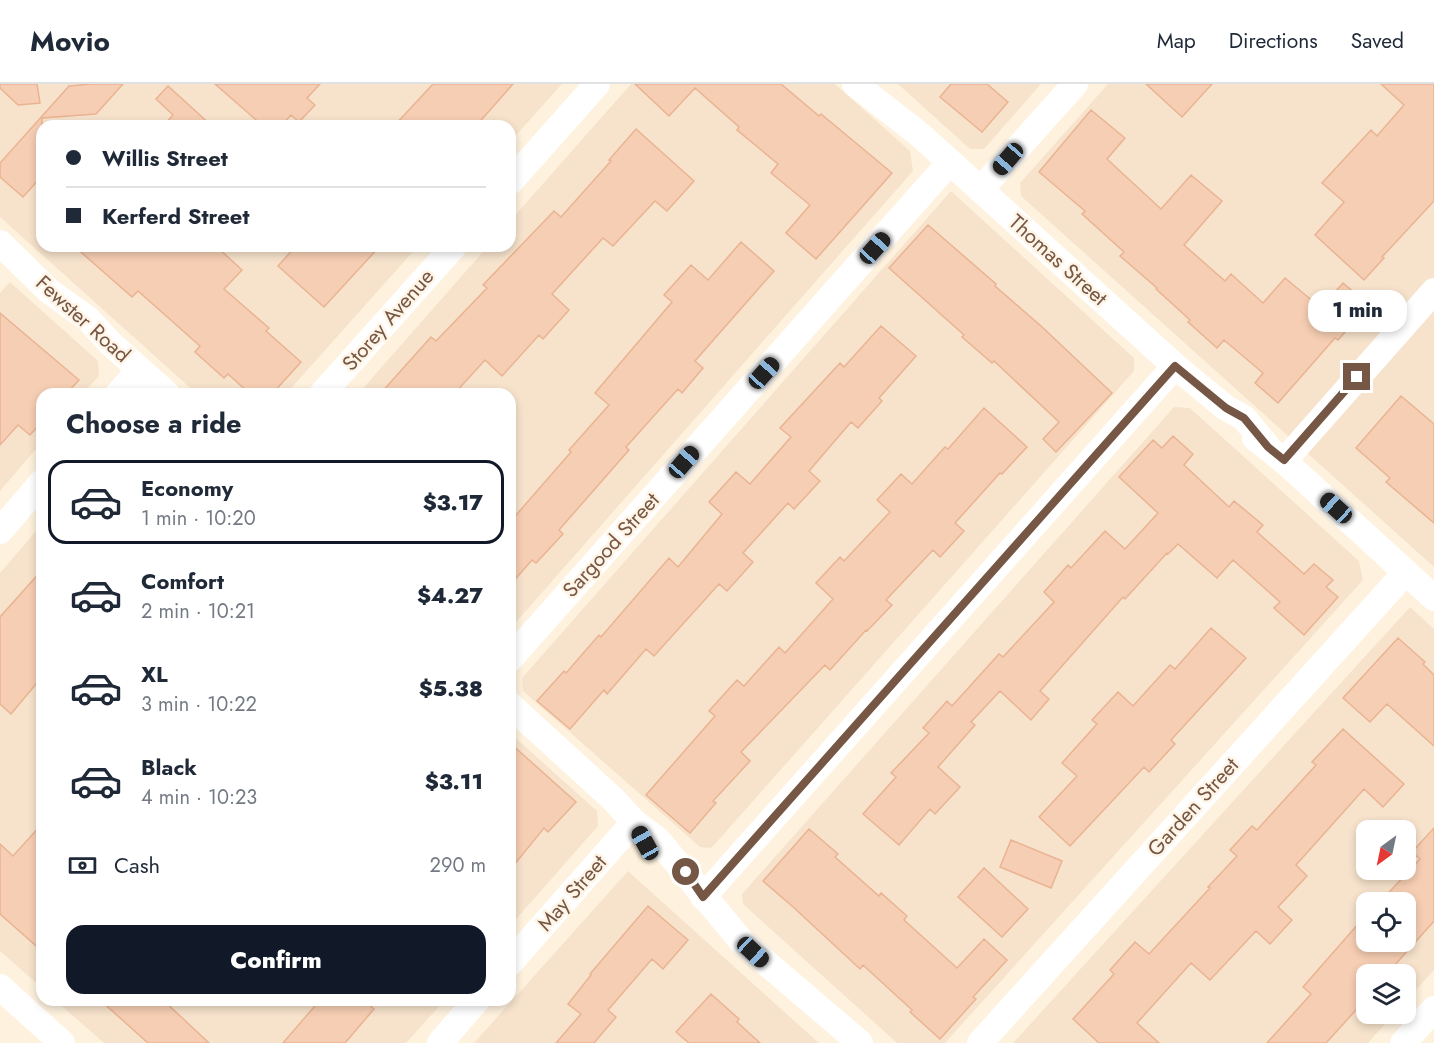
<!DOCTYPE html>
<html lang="en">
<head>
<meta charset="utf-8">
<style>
	body { margin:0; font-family:Jost,sans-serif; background:#f6f6f7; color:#1f2937; height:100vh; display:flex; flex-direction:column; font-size:22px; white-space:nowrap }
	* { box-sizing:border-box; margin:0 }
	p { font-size:20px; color:#747a83 }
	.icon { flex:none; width:33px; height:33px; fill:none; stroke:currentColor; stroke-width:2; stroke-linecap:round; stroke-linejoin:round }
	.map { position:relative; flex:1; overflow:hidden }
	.drawer { position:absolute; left:36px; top:304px; width:480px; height:618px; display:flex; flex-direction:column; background:#fff; border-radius:18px; box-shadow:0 3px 9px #0003 }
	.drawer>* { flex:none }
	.hud { position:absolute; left:36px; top:36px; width:480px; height:132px; border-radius:18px; box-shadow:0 3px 9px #0003; display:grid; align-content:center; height:132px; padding:0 30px; background:#fff }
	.needle { width:39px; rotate:213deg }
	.controls { position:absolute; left:1356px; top:736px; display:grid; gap:12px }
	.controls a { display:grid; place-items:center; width:60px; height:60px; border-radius:12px; background:#fff; box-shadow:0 3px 9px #0003; font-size:30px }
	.end { position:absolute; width:27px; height:27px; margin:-14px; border:8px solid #765644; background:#fff; box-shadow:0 0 0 3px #fff }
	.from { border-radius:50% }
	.bubble { position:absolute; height:42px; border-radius:18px; background:#fff; box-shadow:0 3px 9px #0003; font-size:20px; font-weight:800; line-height:42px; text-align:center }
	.car { position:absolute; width:18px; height:36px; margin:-18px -9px; border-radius:8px; box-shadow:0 0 4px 2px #0007; background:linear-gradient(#222 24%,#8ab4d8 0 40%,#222 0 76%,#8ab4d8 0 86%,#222 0) }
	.hud b { display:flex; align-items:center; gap:21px; height:57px; font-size:22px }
	.hud b+b { border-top:2px solid #e0e1e3 }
	.hud i { width:15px; height:15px; background:#1f2937 }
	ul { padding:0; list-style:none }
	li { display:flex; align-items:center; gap:18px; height:84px; margin:0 12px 9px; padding:0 18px; border:3px solid transparent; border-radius:18px }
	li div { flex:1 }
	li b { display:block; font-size:22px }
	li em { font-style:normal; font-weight:800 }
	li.on { border-color:#111827 }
	li>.icon { width:54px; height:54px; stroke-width:1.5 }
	h2 { padding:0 30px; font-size:27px; line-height:72px }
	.pay { display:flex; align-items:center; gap:15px; height:66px; padding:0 30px; font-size:22px }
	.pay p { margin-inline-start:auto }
	.primary-button { display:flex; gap:12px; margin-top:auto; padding:12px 30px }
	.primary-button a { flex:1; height:69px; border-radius:18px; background:#111827; color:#fff; font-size:24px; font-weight:800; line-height:69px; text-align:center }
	header { display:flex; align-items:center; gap:36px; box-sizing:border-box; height:84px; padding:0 30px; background:#fff; border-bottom:2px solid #e0e1e3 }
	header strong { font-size:28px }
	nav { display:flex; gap:33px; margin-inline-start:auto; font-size:21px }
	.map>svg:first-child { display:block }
</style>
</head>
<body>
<header>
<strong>Movio</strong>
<nav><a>Map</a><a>Directions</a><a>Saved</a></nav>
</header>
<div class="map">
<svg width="1434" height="959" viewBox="0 0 1434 959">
	<rect width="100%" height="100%" fill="#fef2de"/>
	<path fill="#f7e3cc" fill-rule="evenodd" d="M0 0H562L510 58V42H42V162H418L286 310H197L0 133Z
		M631 0H835L910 67 913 87 510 545V310H358L488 162H510V137Z
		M898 0H1041L984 65H970Z
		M1108 0H1434V483L1021 112 1020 99Z
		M951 107 1134 274V287L715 760 711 764 700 763 523 607 522 594Z
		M10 198 98 277 99 292 82 310H42V358L0 407V209Z
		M1174 323 1190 324 1359 477 1363 496 945 959H897L743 820 742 810Z
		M42 440V904L0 867V489Z
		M1410 523 1434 545V886L1406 917V891H1366V930H1394L1368 959H1013ZM1366 747H1406V786H1366ZM1366 819H1406V858H1366Z
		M510 649 597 727 598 742 510 842Z
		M628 787 819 959H474Z
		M56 917H444L406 959H104Z"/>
	<path fill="#f6ceb3" stroke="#eab392" stroke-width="1.5" d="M0 0H37L40 19 18 21 0 4Z
		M91 0H123L96 30 42 34V92L23 113 0 93V79L69 2Z
		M215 0H320L307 14 315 21 299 38 291 31 281 42H263Z
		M433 0H513L476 42H394Z
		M635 0H781L819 32 821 30 892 89 816 175 786 149 810 121 771 89 778 80 737 46 739 43 695 4 669 32Z
		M951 0H987L1008 18 982 48 940 13Z
		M1146 0H1212L1182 33Z
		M1381 0H1434V117L1382 173 1384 174 1364 196 1315 151 1344 118 1322 99 1371 46 1377 52 1404 21Z
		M168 2 212 42H163L173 31 156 15Z
		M1091 26 1125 54 1107 75 1161 125 1191 91 1222 117 1184 161 1225 197 1231 190 1263 219 1285 194 1321 224 1343 199 1369 221 1338 256 1335 254 1278 319 1255 299 1263 289 1224 256 1217 264 1188 238 1190 236 1156 205 1157 204 1120 172 1124 168 1082 130 1085 127 1039 88Z
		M636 45 694 97 667 127 655 117 613 162 603 154 552 210 569 226 543 255 539 251 502 292 485 276 454 310H380L431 253 436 257 487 204 483 201 554 127 561 133 611 77 609 76Z
		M928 141 996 200 995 202 1041 242 1112 309 1056 368 1043 355 1059 338 994 277 992 279 962 253 964 251 889 184Z
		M741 158 774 187 695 277 703 284 682 309 678 305 626 363 629 366 559 446 563 450 536 479 532 476 510 501V438L571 368 569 366 609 321 595 309 672 218 664 211 691 181 708 196Z
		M74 162H216L242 186 224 205 269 244 266 247 301 278 272 310H250L228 290 224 294 195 268 200 262 138 207 132 213Z
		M296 162H380L324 223 278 182Z
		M0 229 79 296 66 310H42V338L30 351 18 341 0 361Z
		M881 242 916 272 879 314 882 317 858 344 851 338 809 387 820 397 794 425 788 419 743 469 753 478 727 507 719 500 654 572 646 565 607 610 604 606 570 645 537 617 564 587 566 589 599 551 601 553 669 474 678 483 722 430 709 418 736 388 750 400 791 353 780 344 840 279 844 283Z
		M1401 312 1434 340V439L1386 398 1390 394 1356 364Z
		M984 324 1027 363 1002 390 1000 389 955 439 964 447 940 473 933 466 886 516 892 521 867 547 866 546 830 586 825 581 741 668 750 677 713 717 716 719 690 749 646 711 715 632 709 627 737 596 744 602 779 563 785 569 833 515 816 499 840 473 844 477 890 428 877 416 901 390 912 400 945 363 948 365Z
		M1173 352 1193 370 1184 381 1229 423 1234 417 1263 441 1257 448 1304 490 1314 480 1333 496 1326 503 1338 513 1304 551 1274 524 1280 518 1233 476 1217 494 1178 460 1168 470 1167 469 1125 515 1123 513 1040 607 1049 615 1031 636 1000 607 971 638 975 641 938 683 960 703 935 730 930 725 899 761 863 730 896 693 891 689 929 649 923 644 947 617 952 622 999 570 1003 573 1054 518 1044 508 1068 481 1071 484 1105 447 1125 465 1158 429 1119 393 1153 356 1162 364Z
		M42 486V593L11 630 0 620V533Z
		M1211 544 1246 574 1171 656 1175 660 1149 688 1144 683 1070 762 1039 733 1077 692 1062 679 1097 640 1092 636 1118 608 1133 622 1170 581 1175 585Z
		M1398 554 1425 578 1423 580 1434 591V662L1387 620 1370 638 1343 614Z
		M1343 645 1404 700 1383 723 1364 705 1296 781 1307 792 1278 823 1292 836 1270 860 1256 847 1210 896 1191 879 1137 939 1159 959H1099L1073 935 1114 890 1110 886 1135 858 1149 870 1210 804 1208 803 1237 772 1230 766 1252 742 1257 746 1316 681 1312 678Z
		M510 659 576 718 548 748 544 744 510 786Z
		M42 740V867L0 830V760L13 772Z
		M1434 744V837L1386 891H1366V915L1326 959H1267L1311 910 1303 903 1366 831V858H1406V819H1379L1420 775 1412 768Z
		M809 745 838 770 835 773 879 812 881 809 907 832 904 836 957 884 984 855 1007 876 973 913 976 915 940 955 910 928 912 926 863 881 860 885 792 822 763 797Z
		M1011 756 1062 777 1051 804 1000 783Z
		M984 784 1028 825 1002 853 958 813Z
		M648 822 688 856 663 885 652 875 608 926 616 933 594 959H556L581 930 568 920 591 891 590 890Z
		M711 910 739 935 737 938 760 959H689L676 948Z
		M100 916H163L209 959H148Z
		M320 916H364L374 925 345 959H283Z"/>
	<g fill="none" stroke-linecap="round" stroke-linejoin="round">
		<path stroke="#fff" stroke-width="26" d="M855 0 919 50 950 78 1175 282 1226 324 1244 334 1268 363
			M510 98 597 0
			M981 105 1075 0
			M0 159 49 207 88 235 110 259 167 310
			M118 310 139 286
			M322 310 454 162
			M1255 354 1284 377 1434 514
			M1284 377 1434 207
			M0 447 42 398
			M510 575 950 78
			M510 621 614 716 634 738 658 756 742 858 860 959
			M703 813 1175 282
			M510 879 634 738
			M0 903 62 959
			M440 959 477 916
			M980 959 1406 488
			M1403 959 1434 925"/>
	</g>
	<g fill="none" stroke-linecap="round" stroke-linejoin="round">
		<path stroke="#765644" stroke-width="8" d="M686 788 703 813 1175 282 1226 324 1244 334 1268 363 1284 376 1357 293"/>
	</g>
	<g text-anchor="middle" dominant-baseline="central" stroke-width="5" stroke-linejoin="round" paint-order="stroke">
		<g font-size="21" fill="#765644" stroke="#fff5e7">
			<text transform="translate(1058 176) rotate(42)">Thomas Street</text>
			<text transform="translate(83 235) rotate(42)">Fewster Road</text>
			<text transform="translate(388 236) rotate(-49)">Storey Avenue</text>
			<text transform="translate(611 461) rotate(-48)">Sargood Street</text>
			<text transform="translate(1193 723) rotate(-48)">Garden Street</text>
			<text transform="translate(572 809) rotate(-49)">May Street</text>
		</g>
	</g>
</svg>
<div class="controls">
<a><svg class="needle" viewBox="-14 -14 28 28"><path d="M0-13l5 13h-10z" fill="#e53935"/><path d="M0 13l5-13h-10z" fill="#747a83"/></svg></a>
<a><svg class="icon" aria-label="locate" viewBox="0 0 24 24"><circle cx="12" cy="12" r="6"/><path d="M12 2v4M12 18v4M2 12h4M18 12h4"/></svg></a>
<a><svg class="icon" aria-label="layers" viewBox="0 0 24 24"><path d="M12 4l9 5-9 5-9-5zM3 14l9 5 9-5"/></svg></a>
</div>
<i class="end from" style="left:686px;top:788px"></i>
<i class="end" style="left:1357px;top:293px"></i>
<div class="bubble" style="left:1308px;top:206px;width:99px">1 min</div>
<i class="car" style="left:1008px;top:75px;rotate:221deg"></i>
<i class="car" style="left:875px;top:164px;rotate:42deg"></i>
<i class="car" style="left:764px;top:289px;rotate:42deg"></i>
<i class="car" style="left:684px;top:378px;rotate:41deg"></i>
<i class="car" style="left:1336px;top:424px;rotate:312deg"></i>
<i class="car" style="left:645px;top:759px;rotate:331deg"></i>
<i class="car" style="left:753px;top:868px;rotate:133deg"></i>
<div class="hud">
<b><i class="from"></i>Willis Street</b>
<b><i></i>Kerferd Street</b>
</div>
<section class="drawer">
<h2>Choose a ride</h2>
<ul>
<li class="on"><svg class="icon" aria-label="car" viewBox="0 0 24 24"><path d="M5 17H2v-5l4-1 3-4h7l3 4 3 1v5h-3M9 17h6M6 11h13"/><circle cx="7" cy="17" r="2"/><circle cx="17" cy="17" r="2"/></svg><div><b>Economy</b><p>1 min · 10:20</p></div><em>$3.17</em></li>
<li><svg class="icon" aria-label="car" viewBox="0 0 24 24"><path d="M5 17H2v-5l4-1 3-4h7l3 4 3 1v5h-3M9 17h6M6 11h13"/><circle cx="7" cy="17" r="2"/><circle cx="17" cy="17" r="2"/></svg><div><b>Comfort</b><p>2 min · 10:21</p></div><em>$4.27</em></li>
<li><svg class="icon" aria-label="car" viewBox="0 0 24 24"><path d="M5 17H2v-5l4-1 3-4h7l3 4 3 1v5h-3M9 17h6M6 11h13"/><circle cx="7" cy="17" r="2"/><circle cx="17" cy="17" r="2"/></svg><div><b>XL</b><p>3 min · 10:22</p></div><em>$5.38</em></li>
<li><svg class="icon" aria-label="car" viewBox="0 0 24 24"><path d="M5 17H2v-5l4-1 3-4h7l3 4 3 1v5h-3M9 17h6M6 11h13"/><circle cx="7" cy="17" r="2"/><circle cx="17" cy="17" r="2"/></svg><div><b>Black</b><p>4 min · 10:23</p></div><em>$3.11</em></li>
</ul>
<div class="pay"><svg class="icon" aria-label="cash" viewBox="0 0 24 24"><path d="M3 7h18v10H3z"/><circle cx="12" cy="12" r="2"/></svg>Cash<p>290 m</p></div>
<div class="primary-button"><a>Confirm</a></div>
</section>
</div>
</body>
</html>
